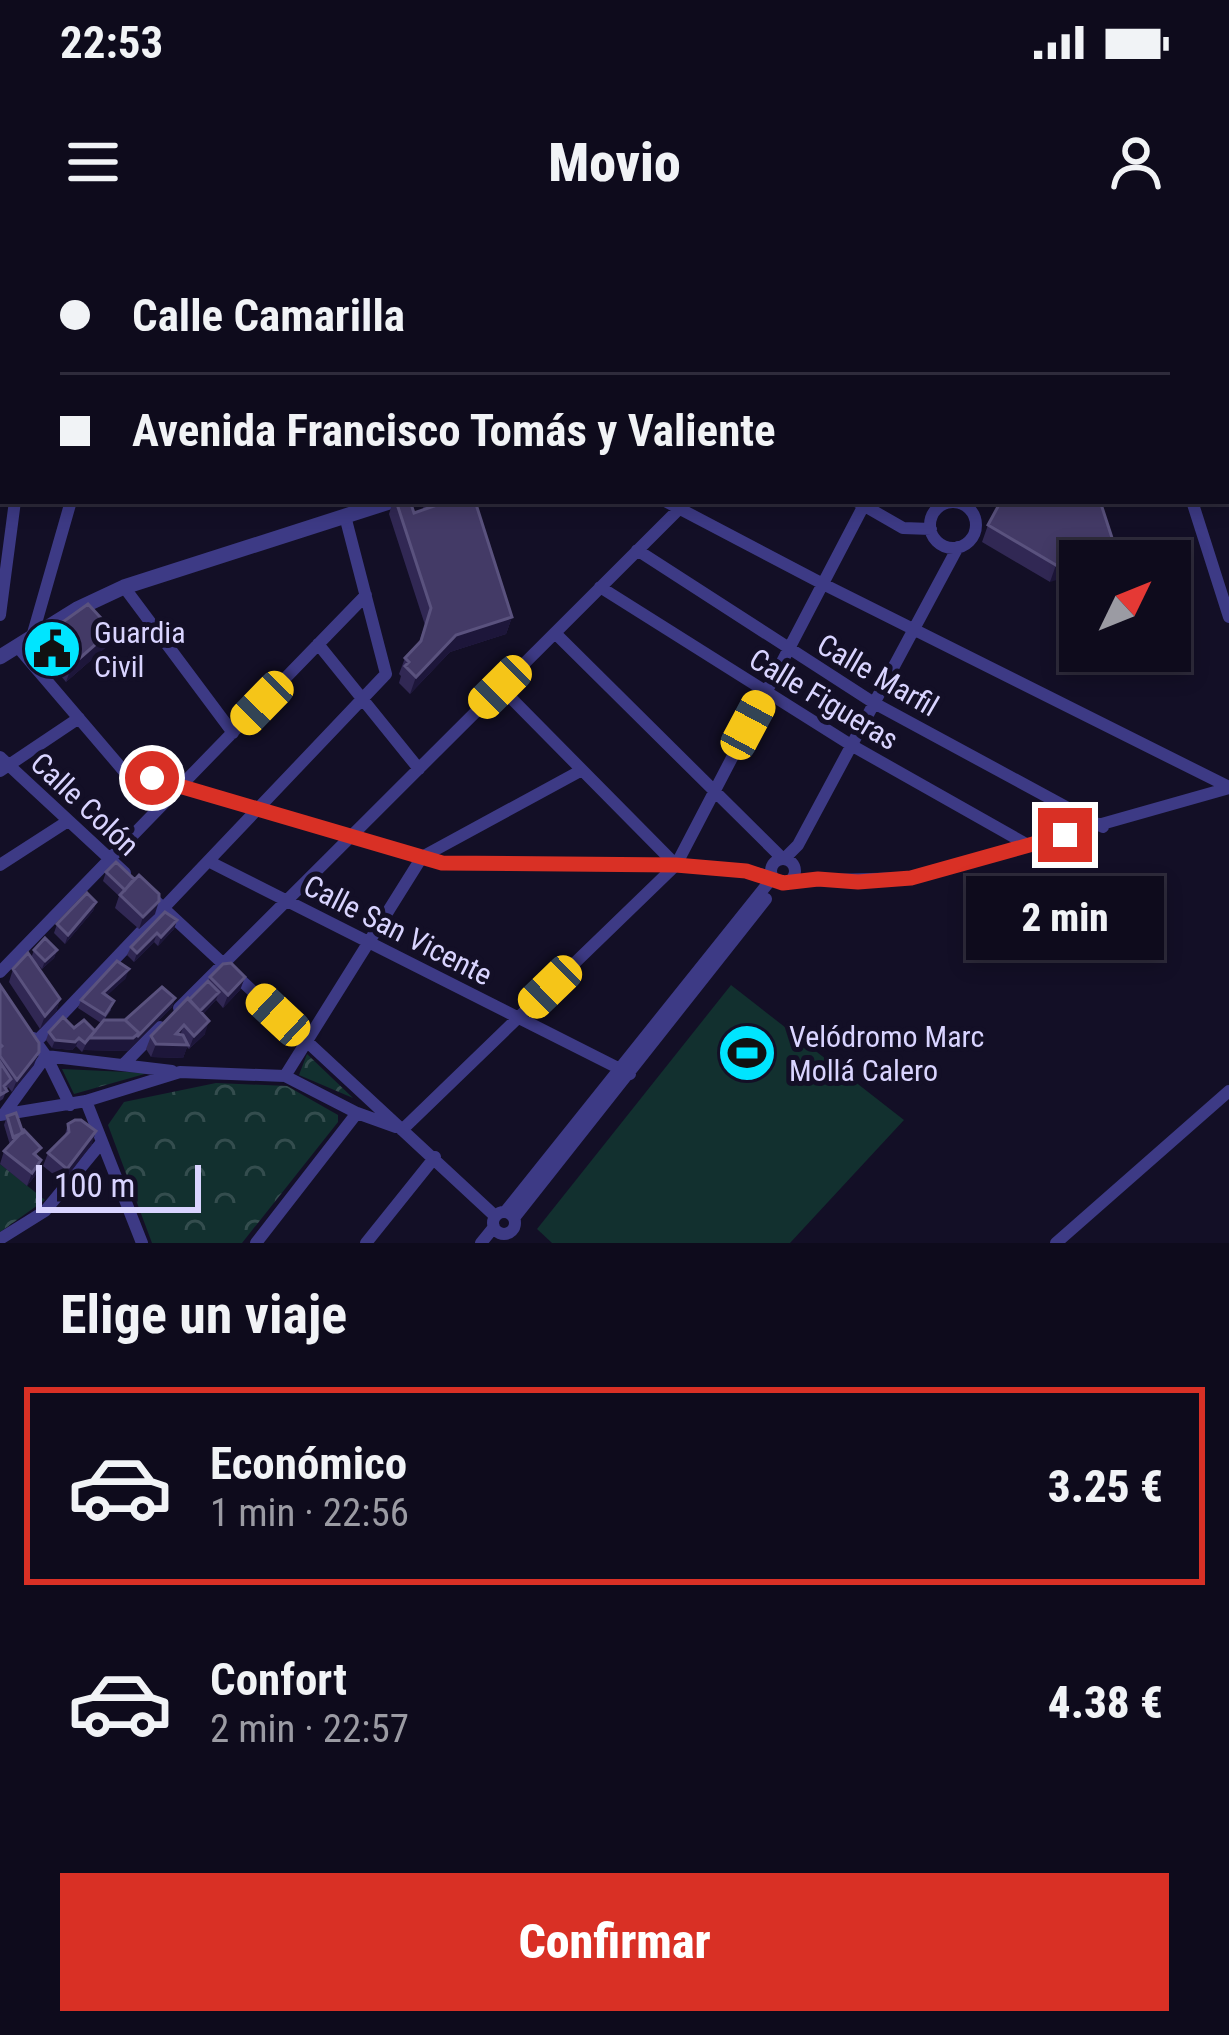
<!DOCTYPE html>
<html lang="es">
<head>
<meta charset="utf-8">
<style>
	body { margin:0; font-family:"Roboto Condensed",sans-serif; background:#1c1929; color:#f1f3f6; height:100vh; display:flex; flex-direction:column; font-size:45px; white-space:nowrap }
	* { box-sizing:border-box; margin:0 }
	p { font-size:39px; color:#9b9ba3 }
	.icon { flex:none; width:66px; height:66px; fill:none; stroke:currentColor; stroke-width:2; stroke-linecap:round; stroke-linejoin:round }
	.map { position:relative; height:1003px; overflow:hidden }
	.sheet { display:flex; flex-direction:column; background:#0e0b1c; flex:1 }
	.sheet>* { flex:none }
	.hud { position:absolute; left:0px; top:0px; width:1230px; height:264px; box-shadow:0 6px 18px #0003,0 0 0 3px #2e2b3b; display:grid; align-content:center; height:264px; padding:0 60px; background:#0e0b1c }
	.needle { width:78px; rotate:47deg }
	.buttons { position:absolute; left:1059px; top:300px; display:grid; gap:24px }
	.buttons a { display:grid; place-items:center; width:132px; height:132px; border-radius:0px; background:#0e0b1c; box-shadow:0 6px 18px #0003,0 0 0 3px #2e2b3b; font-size:60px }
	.scale { position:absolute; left:36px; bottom:30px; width:165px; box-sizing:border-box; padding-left:12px; border:6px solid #d9d4ff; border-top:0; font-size:33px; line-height:42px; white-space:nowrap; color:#d9d4ff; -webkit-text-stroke:9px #130f26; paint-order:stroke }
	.end { position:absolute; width:54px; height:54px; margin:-27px; border:15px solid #d93025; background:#fff; box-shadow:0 0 0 6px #fff }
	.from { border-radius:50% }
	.bubble { position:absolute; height:84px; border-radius:0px; background:#0e0b1c; box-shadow:0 6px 18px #0003,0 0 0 3px #2e2b3b; font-size:39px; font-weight:800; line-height:84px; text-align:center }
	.car { position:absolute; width:36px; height:72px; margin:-36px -18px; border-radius:15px; box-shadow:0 0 9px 3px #0007; background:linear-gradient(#f5c518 24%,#345 0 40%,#f5c518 0 76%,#345 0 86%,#f5c518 0) }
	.hud b { display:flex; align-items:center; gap:42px; height:114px; font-size:45px }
	.hud b+b { border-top:3px solid #2e2b3b }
	.hud i { width:30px; height:30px; background:#f1f3f6 }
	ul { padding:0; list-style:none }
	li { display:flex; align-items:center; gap:36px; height:198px; margin:0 24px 18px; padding:0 36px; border:6px solid transparent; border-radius:0px }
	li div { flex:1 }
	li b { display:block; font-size:45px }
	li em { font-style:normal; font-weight:800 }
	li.current { border-color:#d93025 }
	li>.icon { width:108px; height:108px; stroke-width:1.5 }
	h2 { padding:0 60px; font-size:54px; line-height:144px }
	.primary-button { display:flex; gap:24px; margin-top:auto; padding:24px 60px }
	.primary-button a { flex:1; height:138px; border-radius:0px; background:#d93025; color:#fff; font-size:48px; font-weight:800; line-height:138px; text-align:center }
	.status { display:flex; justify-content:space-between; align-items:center; height:84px; padding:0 60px; background:#0e0b1c; direction:ltr }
	.status svg { height:33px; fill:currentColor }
	header { display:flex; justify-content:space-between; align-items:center; height:156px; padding:0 60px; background:#0e0b1c; font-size:54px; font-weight:800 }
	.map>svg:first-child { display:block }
</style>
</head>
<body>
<div class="status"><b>22:53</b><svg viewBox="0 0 49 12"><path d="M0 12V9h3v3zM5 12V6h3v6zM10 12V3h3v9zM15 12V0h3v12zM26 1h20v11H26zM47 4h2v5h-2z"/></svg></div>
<header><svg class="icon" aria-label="menu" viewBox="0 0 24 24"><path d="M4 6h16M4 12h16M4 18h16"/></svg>Movio<svg class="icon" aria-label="person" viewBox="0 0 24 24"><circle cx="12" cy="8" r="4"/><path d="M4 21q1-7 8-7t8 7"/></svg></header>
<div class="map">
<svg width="1229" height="1003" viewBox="0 0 1229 1003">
	<defs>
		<pattern id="forest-crowns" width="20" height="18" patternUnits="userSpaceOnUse" patternTransform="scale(3)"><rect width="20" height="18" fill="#12302f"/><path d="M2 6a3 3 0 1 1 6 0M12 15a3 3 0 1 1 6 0" fill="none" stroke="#344d4e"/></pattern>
	</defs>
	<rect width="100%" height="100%" fill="#130f26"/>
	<path fill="url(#forest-crowns)" d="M307 814 353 858 299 835Z
		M62 829 148 833 74 854Z
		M216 843 287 846 338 875V882L242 1003H152L108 885 124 862Z
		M0 924 45 960 0 992Z"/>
	<path fill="#12302f" d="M731 745 904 880 790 1003H552L537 989Z"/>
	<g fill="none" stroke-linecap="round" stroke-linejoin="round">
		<path stroke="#3d3a85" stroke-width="12" d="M299 0 305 3
			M881 0 882 3
			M968 0 969 3
			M1053 0 1054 3
			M64 3 65 0
			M145 3 146 0
			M498 3 499 0
			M594 3 596 0
			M684 3 685 0
			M770 3V0
			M0 8 3 9
			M0 83 3 84
			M0 173 3 174
			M1227 177 1229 176
			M0 231H3
			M665 261 825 345 1229 547
			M856 261 903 288 931 289
			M1192 261 1229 377
			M930 285a23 23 0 1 1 46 0a23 23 0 1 1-46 0Z
			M637 310 874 463 1103 587
			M124 347 233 493
			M600 347 851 505 1026 604
			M0 375 15 261
			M555 393 783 619
			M32 397 71 261
			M318 404 419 529
			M17 406 123 530 442 623 676 625 746 631 773 637 505 972
			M500 447 676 625
			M0 517 125 633
			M0 531 79 478
			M784 619 798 605 958 307
			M771 631a12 12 0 1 1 24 0a12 12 0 1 1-24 0Z
			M208 621 630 834
			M0 625 68 581
			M790 641 911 638 1229 548
			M149 655 495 976
			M0 732 366 355
			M179 768 679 269
			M33 798 46 816 70 865
			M36 802 386 434 345 276
			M46 816 172 831
			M123 825 160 787
			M285 836 422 617 582 530
			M86 861 142 1003
			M4 874 46 816
			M0 875 86 861 180 832 285 836 357 873 396 887
			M402 890 676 625 864 265
			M493 983a11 11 0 1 1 22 0a11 11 0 1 1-22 0Z
			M514 978 766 659
			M0 999 45 971 102 902
			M256 1003 357 873
			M366 1003 435 917
			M481 1003 494 987
			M1056 1003 1229 851"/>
		<path stroke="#3d3a85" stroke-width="15" d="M1201 3 1210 0
			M0 417 77 369 124 347 392 261"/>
	</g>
	<path fill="#312854" d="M393 261H410L414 273 423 269 424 261H475L512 377 506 394 450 412 410 454 399 443 401 436 399 434 405 418 419 402 425 385 389 274Z
		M1100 261 1050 342 982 302 988 285Z
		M46 394 106 407 66 442 40 411Z
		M106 632 155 674 139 689 115 668 119 656 103 641Z
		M96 662 93 671 65 704 54 693 57 684Z
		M177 680 174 689 158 706 154 702 134 722 127 715 131 707Z
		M34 710H57L54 718 42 729 33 720 60 759 56 772 40 789 9 742 13 729 31 718Z
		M210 737H245L240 750 223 768 216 760 203 774 205 794 189 809 187 807 183 818 151 817 146 809 151 796 208 741Z
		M126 738 106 756 111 770 104 780H125L175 758 172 767 128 811 84 810 85 808 82 812 76 806 72 810 52 808 46 800 49 792 74 788 95 791 101 783 78 768 81 760Z
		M0 745 34 825 12 852 8 847 3 859 0 861Z
		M7 876 22 892 41 920 37 933 27 946 0 924 4 911 10 905 4 885Z
		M68 884 92 904 63 942 43 926 48 913 64 898Z"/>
	<path fill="#1d163a" d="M1115 307 1110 321H1080V333L1050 342 1056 325Z
		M512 377 506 394 450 412 410 454 416 437 456 395Z
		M112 390 106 407 66 442 72 425Z
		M159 661 155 674 139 689 143 677Z
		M96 662 93 671 65 704 68 695Z
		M177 680 174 689 158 706 161 697Z
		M157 693 154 702 134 722 137 713Z
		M57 710 54 718 42 729 45 721Z
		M129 729 126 738 100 762 103 753Z
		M245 737 240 750 223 768 228 755Z
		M219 752 216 760 194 783 197 774Z
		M175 758 172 767 128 811 84 810 85 808 82 812 89 798Z
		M60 759 56 772 40 789 45 776Z
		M209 781 205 794 189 809 194 796Z
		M184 785 179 798 188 805 183 818 151 817 156 804 176 794Z
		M79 798 76 806 72 810 52 808 55 800Z
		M39 812 34 825 12 852 17 840Z
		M96 891 92 904 63 942 67 929Z
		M41 920 37 933 27 946 32 933Z"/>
	<path fill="#433a66" stroke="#5a527e" stroke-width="3" d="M396 261H410L414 273 434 266 432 261H475L512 377 456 395 416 437 405 426 409 422 405 418 421 401 431 368Z
		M1001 261H1100L1115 307 1056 325 988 285Z
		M88 364 112 390 72 425 46 394Z
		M116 622 134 639 125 650 106 632Z
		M139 635 159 654V661L143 677 120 655Z
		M87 653 96 662 68 695 57 684Z
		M165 672 177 680 161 697 157 693 137 713 131 707Z
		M45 698 57 710 45 721 34 710Z
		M28 713 60 759 45 776 13 729Z
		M117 721 129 729 103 753 114 761 105 775 81 760Z
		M231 723 245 737 228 755 210 737 223 724Z
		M208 741 219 752 200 771 189 760Z
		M0 745 39 803V812L17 840 0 816V808L2 806 0 804Z
		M162 747 175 758 137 797 139 793 125 780Z
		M188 758 209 781 194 796 184 785 176 794 183 795 188 805 156 804 151 796Z
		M63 777 74 788 84 780 95 791 85 803 79 798 75 802 55 800 49 792Z
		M104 780H125L139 793 133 798H89Z
		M0 822 11 839 4 846 7 851 0 855Z
		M16 873 23 893 13 897 7 876Z
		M75 880H81L96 891 67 929 48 913 69 892 68 884Z
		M24 890 41 908 34 914 41 920 32 933 4 911Z"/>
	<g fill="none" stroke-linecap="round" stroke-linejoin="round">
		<path stroke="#d93025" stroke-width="15" d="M152 538 442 623 676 625 746 631 783 643 818 639 858 642 911 638 1065 595"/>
	</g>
	<defs>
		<symbol id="civic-disc" viewBox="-11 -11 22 22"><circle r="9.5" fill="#00e5ff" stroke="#130f26"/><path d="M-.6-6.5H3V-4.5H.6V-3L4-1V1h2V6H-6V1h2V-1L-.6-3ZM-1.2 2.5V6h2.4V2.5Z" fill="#111"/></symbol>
		<symbol id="stadium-disc" viewBox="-11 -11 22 22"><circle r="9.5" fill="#00e5ff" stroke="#130f26"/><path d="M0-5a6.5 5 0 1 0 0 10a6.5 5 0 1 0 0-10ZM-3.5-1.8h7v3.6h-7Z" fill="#111"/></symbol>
	</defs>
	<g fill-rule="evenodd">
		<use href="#civic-disc" x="19" y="376" width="66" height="66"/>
		<use href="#stadium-disc" x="714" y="780" width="66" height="66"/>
	</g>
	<g text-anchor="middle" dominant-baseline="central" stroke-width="10" stroke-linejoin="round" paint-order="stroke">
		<g font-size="30" fill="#d9d4ff" stroke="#130f26" text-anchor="start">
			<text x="94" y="392">Guardia<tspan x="94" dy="34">Civil</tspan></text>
			<text x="789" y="796">Velódromo Marc<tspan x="789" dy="34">Mollá Calero</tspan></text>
		</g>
		<g font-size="30" fill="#d9d4ff" stroke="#130f26">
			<text transform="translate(878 435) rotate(30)">Calle Marfil</text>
			<text transform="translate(824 459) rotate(31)">Calle Figueras</text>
			<text transform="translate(85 564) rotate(43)">Calle Colón</text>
			<text transform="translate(398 690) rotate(27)">Calle San Vicente</text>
		</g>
	</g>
</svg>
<div class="buttons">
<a><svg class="needle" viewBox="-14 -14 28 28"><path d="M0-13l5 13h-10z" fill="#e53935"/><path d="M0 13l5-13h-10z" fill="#9b9ba3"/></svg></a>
</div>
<div class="scale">100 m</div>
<i class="end from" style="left:152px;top:538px"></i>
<i class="end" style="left:1065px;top:595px"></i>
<div class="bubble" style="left:966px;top:636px;width:198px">2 min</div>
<i class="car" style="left:500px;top:447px;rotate:225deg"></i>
<i class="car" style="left:262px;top:463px;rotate:224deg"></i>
<i class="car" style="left:748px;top:485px;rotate:28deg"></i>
<i class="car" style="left:550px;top:747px;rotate:226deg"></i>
<i class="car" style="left:278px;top:775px;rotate:313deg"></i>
<div class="hud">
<b><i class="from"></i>Calle Camarilla</b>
<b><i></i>Avenida Francisco Tomás y Valiente</b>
</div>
</div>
<section class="sheet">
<h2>Elige un viaje</h2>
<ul>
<li class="current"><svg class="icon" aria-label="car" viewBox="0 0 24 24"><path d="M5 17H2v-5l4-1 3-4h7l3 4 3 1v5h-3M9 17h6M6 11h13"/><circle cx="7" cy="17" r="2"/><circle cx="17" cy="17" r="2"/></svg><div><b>Económico</b><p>1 min · 22:56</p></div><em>3.25 €</em></li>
<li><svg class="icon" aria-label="car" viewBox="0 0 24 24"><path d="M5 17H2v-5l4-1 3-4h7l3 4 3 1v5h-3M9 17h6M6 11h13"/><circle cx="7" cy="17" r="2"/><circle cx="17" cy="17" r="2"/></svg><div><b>Confort</b><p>2 min · 22:57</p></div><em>4.38 €</em></li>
</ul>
<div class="primary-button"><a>Confirmar</a></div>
</section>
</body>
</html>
